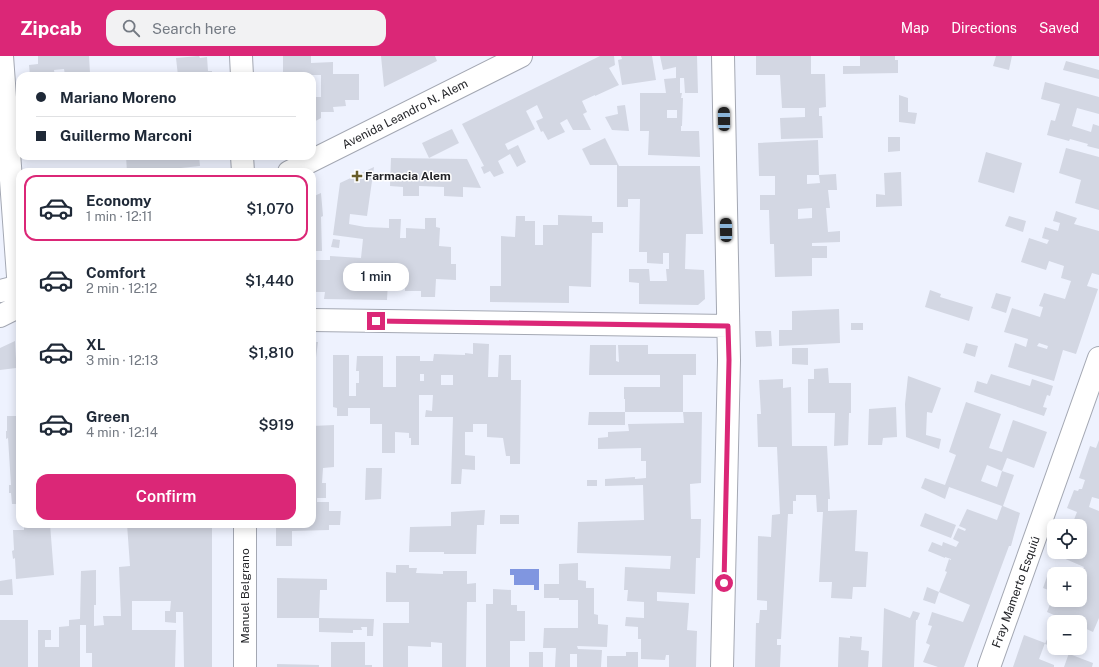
<!DOCTYPE html>
<html lang="en">
<head>
<meta charset="utf-8">
<style>
	body { margin:0; font-family:"Public Sans",sans-serif; background:#f2f2f3; color:#1f2937; height:100vh; display:flex; flex-direction:column; font-size:15px; white-space:nowrap }
	* { box-sizing:border-box; margin:0 }
	p { font-size:13px; color:#747a83 }
	.icon { flex:none; width:22px; height:22px; fill:none; stroke:currentColor; stroke-width:2; stroke-linecap:round; stroke-linejoin:round }
	.map { position:relative; flex:1; overflow:hidden }
	.sheet { position:absolute; left:16px; top:112px; width:300px; height:360px; display:flex; flex-direction:column; background:#fff; border-radius:12px; box-shadow:0 2px 10px #0003 }
	.sheet>* { flex:none }
	.top-card { position:absolute; left:16px; top:16px; width:300px; height:88px; border-radius:12px; box-shadow:0 2px 10px #0003; display:grid; align-content:center; height:88px; padding:0 20px; background:#fff }
	.fabs { position:absolute; left:1047px; top:463px; display:grid; gap:8px }
	.fabs a { display:grid; place-items:center; width:40px; height:40px; border-radius:8px; background:#fff; box-shadow:0 2px 10px #0003; font-size:20px }
	.end { position:absolute; width:18px; height:18px; margin:-9px; border:5px solid #db2777; background:#fff; box-shadow:0 0 0 2px #fff }
	.from { border-radius:50% }
	.bubble { position:absolute; height:28px; border-radius:12px; background:#fff; box-shadow:0 2px 10px #0003; font-size:13px; font-weight:600; line-height:28px; text-align:center }
	.car { position:absolute; width:12px; height:24px; margin:-12px -6px; border-radius:5px; box-shadow:0 0 3px 1px #0007; background:linear-gradient(#222 24%,#8ab4d8 0 40%,#222 0 76%,#8ab4d8 0 86%,#222 0) }
	.top-card b { display:flex; align-items:center; gap:14px; height:38px; font-size:15px }
	.top-card b+b { border-top:1px solid #e0e1e3 }
	.top-card i { width:10px; height:10px; background:#1f2937 }
	ul { padding:7px 0 0; list-style:none }
	li { display:flex; align-items:center; gap:12px; height:66px; margin:0 8px 6px; padding:0 12px; border:2px solid transparent; border-radius:12px }
	li div { flex:1 }
	li b { display:block; font-size:15px }
	li em { font-style:normal; font-weight:600 }
	li.on { border-color:#db2777 }
	li>.icon { width:36px; height:36px; stroke-width:1.5 }
	.primary-button { display:flex; gap:8px; margin-top:auto; padding:8px 20px }
	.primary-button a { flex:1; height:46px; border-radius:12px; background:#db2777; color:#fff; font-size:16px; font-weight:600; line-height:46px; text-align:center }
	header { display:flex; align-items:center; gap:24px; box-sizing:border-box; height:56px; padding:0 20px; background:#db2777; color:#fff }
	header strong { font-size:19px }
	nav { display:flex; gap:22px; margin-inline-start:auto; font-size:14px }
	.search { width:280px; height:36px; background:#f2f2f3; display:flex; align-items:center; gap:10px; box-sizing:border-box; padding:0 14px; border-radius:12px; color:#747a83; font-size:15px }
	.map>svg:first-child { display:block }
</style>
</head>
<body>
<header>
<strong>Zipcab</strong>
<div class="search"><svg class="icon" aria-label="search" viewBox="0 0 24 24"><circle cx="10" cy="10" r="6"/><path d="M15 15l6 6"/></svg>Search here</div>
<nav><a>Map</a><a>Directions</a><a>Saved</a></nav>
</header>
<div class="map">
<svg width="1099" height="611" viewBox="0 0 1099 611">
	<rect width="100%" height="100%" fill="#eef2fe"/>
	<path fill="#8096e0" d="M510 513H539V534H534V529H514V519H510Z"/>
	<path fill="#d3d7e3" fill-rule="evenodd" d="M38 0H89L90 17 65 19 64 13 54 14 55 20H30L29 9 38 8Z
		M199 0 200 2 207 1 208 15H212V20H178L176 2Z
		M283 0H311V7L333 6V18H359V44H345L346 50 333 51 334 56H321V62L312 67V41H321V19H310V20H283Z
		M381 0H435L437 5 384 31Z
		M600 0H614L615 9 609 12 619 29 595 40V39L582 45 587 56 583 58 591 74H573L567 63 560 67 565 76 548 84 543 75 541 76 536 65 543 62 537 49 526 55 535 73 505 88 508 94 518 89 526 106 517 111 510 98 498 105 504 117 494 121 490 115 484 118 481 111 484 110 462 68Z
		M621 0H652L656 24 622 29 618 4 622 3Z
		M660 0H697L698 37H685L684 22H680V37H682L681 42H683L682 70H681V75H699L700 101 648 99 649 75H640V37H666L664 23 676 22V11L663 14ZM667 54H677V62H667Z
		M756 0H811V18H825L826 51 819 52V60H822L823 82 781 83 780 62 805 61V52H782L780 19H756Z
		M860 0H895V4H898V17L843 18V10H860Z
		M996 0H1012L1009 14 993 10Z
		M1066 5 1099 14V23L1063 14Z
		M1045 26 1099 41V58L1077 52 1072 70 1091 76 1093 68 1099 70V93L1087 90 1088 88 1070 83 1069 85 1047 79 1051 64 1055 65 1060 48 1041 43Z
		M899 39 908 42V56L917 57 915 68 899 66Z
		M625 49 629 75 612 74 605 61 618 58 617 50Z
		M452 73 459 87 429 102 422 87Z
		M888 81H900V95L888 96Z
		M605 82 619 110H700L703 178H686L685 213 704 214 705 243 698 249 639 248V227L629 226V213H649L650 225H667L666 213H669V197H663V208L647 207V196H639L640 143H628V151H617V109H590L582 93Z
		M818 84 819 119H807V128L820 127 819 119 836 118 837 134H828L830 152H826L828 176 840 175V186L812 187V190H827V202H812V220L775 221 774 188H770L769 154H760V139H775V120H759L758 87ZM812 152V162L798 163V153Z
		M1066 92 1099 101V154L1075 147 1081 124 1059 117Z
		M986 96 1022 107 1014 137 978 126Z
		M126 100H199L200 110 181 112 182 116H127Z
		M391 102 467 103 481 132 463 131V141L444 140V131L419 130V140H403V131L390 130Z
		M374 111 367 160 350 158 349 168 365 171 389 172V163H401L400 182H406V172L425 173V162H436V171L440 172 439 190 451 191V208H456V224L436 223 435 241H421V235H405V226L388 225 387 244 324 243 325 236H312V204H330V200L361 202 363 183 333 179 340 127Z
		M901 116 902 150 876 151V138L885 139 884 117Z
		M321 137 323 160 321 161 322 195H312V141Z
		M1056 155 1077 162 1074 168 1099 175V219L1092 217 1087 230 1098 233 1076 298 1063 294 1054 325 1008 311 1015 287 1026 291 1028 283 1004 276 1012 252 1040 261 1043 251 1039 250 1044 237 1065 243 1071 225 1061 222 1064 210 1049 205 1046 214 1021 206 1029 182 1047 188 1049 184 1042 182 1045 171 1058 175 1060 167 1053 165ZM1039 287 1048 290 1047 293 1037 290Z
		M558 159 592 160V166H603V177H592L591 231 569 230V247L490 246V230H501V180L515 181 516 160H525V165H535V189H543V169H558Z
		M1009 160 1026 165 1023 176 1005 170Z
		M333 183 340 184 339 192 331 191Z
		M930 234 941 238 940 241 973 251 969 265 925 251Z
		M996 237 1011 241 1006 257 991 252Z
		M839 253 840 287 779 290V274H792V255Z
		M851 267H863V274H851Z
		M755 275H771L772 290 756 291Z
		M15 285 16 303H20V448H12L11 437H9V429H11L8 382 6 383V375H7V360H19L16 312 0 314V292Z
		M312 286H318L315 309 312 308Z
		M473 287 489 288 488 321H498L499 299H511V324H521L520 408H510V400H506L503 382 487 381V368H473V376H465V399L475 400V414L462 413 461 428H451L453 361H425L426 354 432 355 433 339H419V389H411V382H409V377L395 376V397H382V368H370V352H348V360H337V352L333 351V299H349V340H356V327H359V315H356L357 300H383V331H396V300H420V305H433L434 298 465 299V297L473 298ZM420 318H424V325H420ZM441 319H453V329H441Z
		M966 287 978 290 975 301 963 297Z
		M590 289H616V305L619 306 618 289H648V298H696V319H683V356H702L701 427 690 428 691 463H701L700 502H696L695 538 657 536V545L689 547 687 574 697 575 696 611H669V599H666L665 604 641 603V583H638V571L625 570 626 561 644 562V546L627 545 628 534H624L625 511 670 513 671 500 577 497 578 466 644 464 643 429 605 430V423L635 421V423L646 422V405H641V392L598 393V382L608 381V376L629 375 628 368 684 367 683 356H625V343H624V331H660V319H589Z
		M792 292H808V309L792 308Z
		M828 312 829 327H851V357H849L848 389 834 390 835 357H808V323H814V313Z
		M991 318 1030 330 1032 323 1053 330 1050 340 1047 339 1043 351 1047 352 1044 360 974 336 977 325 987 328Z
		M908 320 941 332 932 357 927 356 926 379 941 383 939 393 906 381 905 348Z
		M783 323V332L791 331 792 390H827L830 443H828V455L857 454 855 495 868 496 866 531H853L852 543 831 542 832 526H819L823 456H817L816 439H796V445H793V458H788L781 583H777V589H781L780 611H755L756 567H759L760 554H767V545L757 544 758 480 771 481 772 459 780 458 777 391H758L757 358H761L759 324Z
		M966 346 1001 358 989 392 1002 396 1013 364 1047 376 1034 412 1007 402 1002 415 987 409 981 425 997 431 1002 415 1014 419 1003 450 1020 457 1011 490H1009L964 611H938L923 606 930 589 926 587 932 570 928 569 932 556 963 566 970 549 939 536 935 548 923 544 927 531 939 536 947 516 945 515 949 503 951 504V503L945 501V502L928 495 932 486 942 490 943 486 956 491 959 486 953 483 958 472 965 475 966 473 959 470 967 453 997 464 1002 450 949 431 945 443 921 432 925 422 945 429 956 399 949 396Z
		M896 351 897 381 883 382 882 389H868L869 353Z
		M589 356H625V369H588Z
		M334 369V411L323 412 322 427H326V442H317V446H329V455H341L340 469H329V474L292 475V490H276V468H312V370Z
		M1099 384V443L1092 441 1089 451 1099 455V562L1093 576 1080 570V566H1070L1047 556 1054 538V544H1080V519L1084 511 1054 498 1055 496H1080V470H1064L1066 467 1072 469 1077 456 1067 452 1074 434 1078 435 1079 433H1082L1085 424 1079 422 1090 390 1096 392Z
		M366 412H382L381 443 365 444Z
		M587 424H597V430H587Z
		M485 454 484 469H477L476 498H444V496H409L410 471 451 470V456Z
		M925 457 956 469 951 482 920 470Z
		M500 459H519V468H500Z
		M24 468H50L54 519 16 523 15 502 13 503 12 495 14 494 13 474H24Z
		M127 468H212V611H184L183 556H176V567L165 566V555H170L171 545H132V574H176L175 611H92V597H86V569H80V611H38V574H51V584H45V591H59V571L69 570V564L80 563 81 515 96 514V549H94V570L104 569 103 560H121L119 511 130 510Z
		M578 507V524L586 525V532H594V558L598 559V568L608 569 607 591 577 590 578 593 602 594 601 611H577V598H570V611H555L556 592H543L544 572H578V544H559V542H544V528H559V508Z
		M396 509H409V512H417L416 517 443 518V515H467V528L476 527V546H467L466 611H442V587L431 586V591L408 590V611H383V567H409V546H386V516L396 517Z
		M1050 512 1066 518H1054V536L1043 532Z
		M277 522 327 523V534H320L319 562H277Z
		M12 523 13 539H0V525Z
		M493 533 511 534V549H517V555H525V585H510V611H486V548H493Z
		M884 552 910 562 913 555 920 557 917 564H916L914 611H882Z
		M319 562 374 563 373 580H367V571H361L362 574H353V577L319 576Z
		M0 564H28V611H0Z
		M1055 564 1060 566H1054V591L1045 588Z
		M1024 579 1045 587 1039 603 1054 609V611H1013Z
		M850 580 862 581 861 594 869 595 868 611H838L839 581 850 582Z
		M331 586H365V609H372V611H331Z
		M1056 592H1074L1072 599 1093 607 1092 611H1064L1069 597Z
		M529 596H543V611H529Z
		M626 596H638V611H607V600H626Z
		M277 608 319 609V611H277Z"/>
	<g fill="none" stroke-linecap="round" stroke-linejoin="round">
		<defs>
			<path id="minor" d="M2 0 20 248
				M241 0 242 20
				M242 100 243 116
				M312 264 728 270
				M245 468V611
				M722 611 729 304 723 0
				M989 611 1099 302"/>
			<path id="tertiary" d="M289 116 521 0
				M0 235 20 230
				M0 260 20 250"/>
		</defs>
		<use href="#minor" stroke="#a4a8b3" stroke-width="24"/>
		<use href="#tertiary" stroke="#a4a8b3" stroke-width="24"/>
		<use href="#minor" stroke="#fff" stroke-width="22"/>
		<use href="#tertiary" stroke="#fff" stroke-width="22"/>
	</g>
	<g fill="none" stroke-linecap="round" stroke-linejoin="round">
		<path stroke="#db2777" stroke-width="5" d="M376 265 728 270 729 304 724 527"/>
	</g>
	<path fill="#685d2a" stroke="#fff" stroke-width="1.5" d="M355 114h4v4h4v4h-4v4h-4v-4h-4v-4h4z"/>
	<g text-anchor="middle" dominant-baseline="central" stroke-width="3" stroke-linejoin="round" paint-order="stroke">
		<g font-size="12" fill="#232428" stroke="#fff">
			<text transform="translate(405 58) rotate(-27)">Avenida Leandro N. Alem</text>
			<text transform="translate(1016 536) rotate(-70)">Fray Mamerto Esquiú</text>
			<text transform="translate(245 540) rotate(-90)">Manuel Belgrano</text>
		</g>
		<g font-size="12" font-weight="bold" fill="#232428" stroke="#fff" text-anchor="start">
			<text x="365" y="120">Farmacia Alem</text>
		</g>
	</g>
</svg>
<div class="fabs">
<a><svg class="icon" aria-label="locate" viewBox="0 0 24 24"><circle cx="12" cy="12" r="6"/><path d="M12 2v4M12 18v4M2 12h4M18 12h4"/></svg></a>
<a>+</a>
<a>−</a>
</div>
<i class="end from" style="left:724px;top:527px"></i>
<i class="end" style="left:376px;top:265px"></i>
<div class="bubble" style="left:343px;top:207px;width:66px">1 min</div>
<i class="car" style="left:724px;top:63px;rotate:359deg"></i>
<i class="car" style="left:726px;top:174px;rotate:359deg"></i>
<div class="top-card">
<b><i class="from"></i>Mariano Moreno</b>
<b><i></i>Guillermo Marconi</b>
</div>
<section class="sheet">
<ul>
<li class="on"><svg class="icon" aria-label="car" viewBox="0 0 24 24"><path d="M5 17H2v-5l4-1 3-4h7l3 4 3 1v5h-3M9 17h6M6 11h13"/><circle cx="7" cy="17" r="2"/><circle cx="17" cy="17" r="2"/></svg><div><b>Economy</b><p>1 min · 12:11</p></div><em>$1,070</em></li>
<li><svg class="icon" aria-label="car" viewBox="0 0 24 24"><path d="M5 17H2v-5l4-1 3-4h7l3 4 3 1v5h-3M9 17h6M6 11h13"/><circle cx="7" cy="17" r="2"/><circle cx="17" cy="17" r="2"/></svg><div><b>Comfort</b><p>2 min · 12:12</p></div><em>$1,440</em></li>
<li><svg class="icon" aria-label="car" viewBox="0 0 24 24"><path d="M5 17H2v-5l4-1 3-4h7l3 4 3 1v5h-3M9 17h6M6 11h13"/><circle cx="7" cy="17" r="2"/><circle cx="17" cy="17" r="2"/></svg><div><b>XL</b><p>3 min · 12:13</p></div><em>$1,810</em></li>
<li><svg class="icon" aria-label="car" viewBox="0 0 24 24"><path d="M5 17H2v-5l4-1 3-4h7l3 4 3 1v5h-3M9 17h6M6 11h13"/><circle cx="7" cy="17" r="2"/><circle cx="17" cy="17" r="2"/></svg><div><b>Green</b><p>4 min · 12:14</p></div><em>$919</em></li>
</ul>
<div class="primary-button"><a>Confirm</a></div>
</section>
</div>
</body>
</html>
